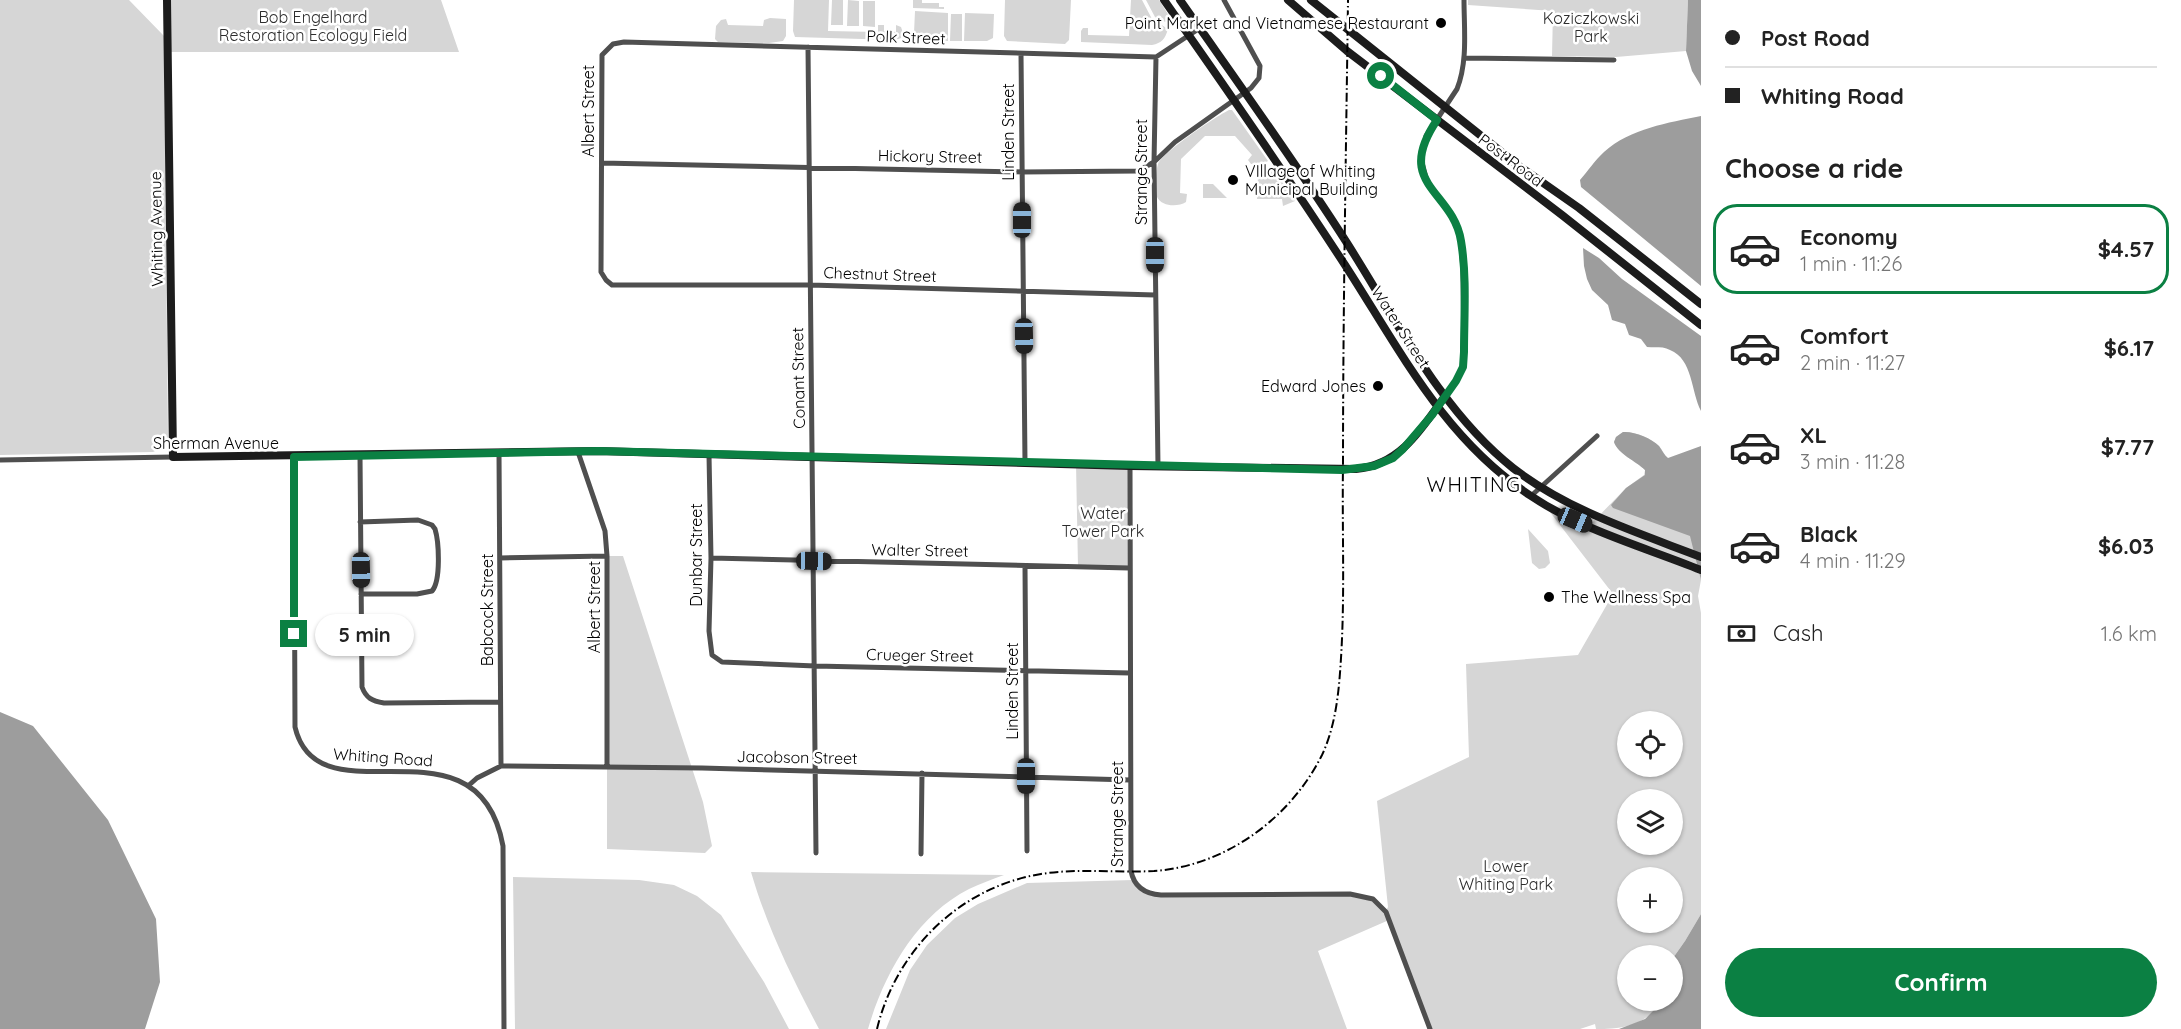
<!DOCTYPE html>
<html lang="en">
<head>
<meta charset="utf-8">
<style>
	body { margin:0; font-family:Quicksand,sans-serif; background:#f2f2f2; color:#222; height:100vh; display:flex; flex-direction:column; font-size:22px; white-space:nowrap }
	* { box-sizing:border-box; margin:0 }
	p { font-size:20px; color:#767676 }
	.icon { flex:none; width:33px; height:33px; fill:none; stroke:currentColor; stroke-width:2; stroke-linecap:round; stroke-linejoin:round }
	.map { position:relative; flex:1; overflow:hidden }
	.sheet { display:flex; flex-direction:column; background:#fff; width:480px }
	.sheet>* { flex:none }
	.guide { display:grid; align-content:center; height:132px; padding:0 24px; background:#fff }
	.buttons { position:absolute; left:1617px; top:711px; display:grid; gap:12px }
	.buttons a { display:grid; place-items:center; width:66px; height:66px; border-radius:50%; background:#fff; box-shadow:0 2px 4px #0004; font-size:30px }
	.end { position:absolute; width:27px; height:27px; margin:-14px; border:8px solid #0b8043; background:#fff; box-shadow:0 0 0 3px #fff }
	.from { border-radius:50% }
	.bubble { position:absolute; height:42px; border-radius:21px; background:#fff; box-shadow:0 2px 4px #0004; font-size:20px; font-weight:700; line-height:42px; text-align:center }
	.car { position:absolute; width:18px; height:36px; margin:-18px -9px; border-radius:8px; box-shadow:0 0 4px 2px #0007; background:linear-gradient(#222 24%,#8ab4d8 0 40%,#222 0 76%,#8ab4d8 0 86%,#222 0) }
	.guide b { display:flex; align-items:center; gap:21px; height:57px; font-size:22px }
	.guide b+b { border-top:2px solid #e0e0e0 }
	.guide i { width:15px; height:15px; background:#222 }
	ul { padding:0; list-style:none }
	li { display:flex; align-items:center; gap:18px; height:90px; margin:0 12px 9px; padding:0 12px; border:3px solid transparent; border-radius:24px }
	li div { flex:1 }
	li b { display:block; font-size:22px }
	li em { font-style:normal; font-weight:700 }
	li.current { border-color:#0b8043 }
	li>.icon { width:54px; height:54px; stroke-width:1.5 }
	h2 { padding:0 24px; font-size:27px; line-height:72px }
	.pay { display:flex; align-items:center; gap:15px; height:66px; padding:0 24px; font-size:22px }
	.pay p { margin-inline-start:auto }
	.action { display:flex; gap:12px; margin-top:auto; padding:12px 24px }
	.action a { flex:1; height:69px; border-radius:36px; background:#0b8043; color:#fff; font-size:24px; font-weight:700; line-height:69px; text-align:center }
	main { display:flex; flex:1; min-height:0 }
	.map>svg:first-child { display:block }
</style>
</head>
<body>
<main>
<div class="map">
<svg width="1701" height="1029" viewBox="0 0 1701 1029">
	<rect width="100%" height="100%" fill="#fff"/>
	<path fill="#d6d6d6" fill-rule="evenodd" d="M0 0H129L164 36 168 438 166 446 153 452 0 455Z
		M167 0H441L459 52H168Z
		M794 0H829L828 31 878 32V25H884V31L896 32V25L901 27 903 33 901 38 896 40 795 37 793 31Z
		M832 0H843V25H831Z
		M848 0 859 1V26H847Z
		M913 0H922V3H939V7H944V9L913 8Z
		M1005 0H1071L1069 40 1065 44 1007 41 1004 36Z
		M1131 0H1142L1152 19 1168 29C1165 39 1162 43 1152 45L1081 42V31L1083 28H1088V35L1129 36Z
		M1146 0H1159L1176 27 1155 17Z
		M1468 0H1688L1686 51 1616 57 1552 56 1553 11 1468 5Z
		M863 1H875V27L863 26Z
		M915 11 948 13V41L917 38 914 33Z
		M965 13 994 14 993 38 987 41H964Z
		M951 14H962V41H950Z
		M770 18 786 19V36L783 41 769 43 718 42 715 39 716 26 721 20 726 19 728 25 763 26 764 20Z
		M1229 110H1232L1268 161 1261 165 1251 164 1248 160 1252 155 1235 136H1205L1181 159 1180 193 1187 194 1186 202C1178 207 1162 207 1157 197 1157 187 1155 174 1158 164 1163 152 1215 117 1229 110Z
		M1274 170 1295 201 1283 206 1282 199H1257L1258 175Z
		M1203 184H1213L1227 198H1203Z
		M1623 432C1634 431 1651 438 1659 446 1663 450 1664 455 1668 459L1677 456 1701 580 1698 596 1701 613V914L1685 941 1673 958 1672 956H1628V1000L1663 1001C1644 1025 1627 1029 1596 1029L1595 1024 1580 1029H1430L1389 920 1318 951 1347 1029H886L910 970 927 945 955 918 978 904 1027 883 1133 880 1151 894 1293 893 1367 897 1386 911 1388 907 1377 801 1469 757 1466 664 1578 655 1613 594 1543 503 1589 526 1626 488 1644 475 1645 470C1636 461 1618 454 1614 442L1616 437ZM1628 722H1672V766H1628ZM1628 800H1672V844H1628ZM1628 878H1672V922H1628Z
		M1076 463 1130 466 1129 568 1078 567Z
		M1528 529 1548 551 1550 563 1545 568 1539 569 1532 563Z
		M607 556H623L703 802 712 846 705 853 607 849Z
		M751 872 1004 875C992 879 980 884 969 889 916 916 884 974 868 1029H819C792 978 767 927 751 872Z
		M513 877 639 880 674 885 697 896 721 915 764 982 789 1029H515Z"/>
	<path fill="#9d9d9d" d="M1688 0H1701V86L1692 71 1686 51Z
		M1701 116V286L1598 201 1581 187 1580 180C1588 171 1595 160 1604 152 1631 128 1668 123 1701 116Z
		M1583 248 1599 258 1622 279 1701 336V411C1691 392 1693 359 1670 350 1663 346 1655 348 1647 347L1641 339 1629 335 1625 324 1612 320 1608 305 1592 290 1587 279 1584 266Z
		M1623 432C1634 431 1651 438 1659 446 1662 450 1664 455 1668 458L1701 446V580L1690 536 1613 508 1611 505 1626 488 1645 475V470C1636 461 1618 454 1614 442L1616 437Z
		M0 712 33 726 108 820 156 919 160 982 145 1029H0Z
		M1701 914V1029H1619L1645 1019 1663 1001 1672 1000 1673 958 1685 941Z"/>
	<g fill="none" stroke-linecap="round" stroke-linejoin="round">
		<path stroke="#4f4f4f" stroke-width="5" d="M808 47 816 853
			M1021 54 1025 462
			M1156 57 1154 162 1158 466
			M1464 58 1614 60
			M602 163 1022 172 1138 171 1154 162 1175 142 1251 88 1259 78 1260 66 1224 0
			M1155 295 810 285H612L606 280 601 272 602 55 613 44 624 42 1156 57 1200 28
			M1445 396 1459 376 1464 361 1463 269 1460 234 1450 214 1428 185 1421 159 1426 136 1457 89C1468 61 1464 29 1464 0
			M578 452 605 531 607 556V767
			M499 453 501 766
			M360 455 362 687C366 698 372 701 384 703L500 702
			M709 455 711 558 709 631 712 655 722 662 815 666 1130 673
			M294 457 295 727C318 825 478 708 503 846L504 1029
			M0 460 173 457
			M1130 466 1131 871C1134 887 1146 894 1161 895L1350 894 1373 899 1386 912 1430 1029
			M1531 496 1597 436
			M360 522 418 520 432 525 435 529C439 542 441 581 432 591L417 594H361
			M500 558 607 556
			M711 558 1129 568
			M1025 566 1027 851
			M468 786 477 778 501 766 702 768 1130 780
			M921 854 922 773"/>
		<path stroke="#1c1c1c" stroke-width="8" d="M167 0 173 457 598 451 1130 466 1356 469C1400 465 1421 430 1445 396
			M1164 0C1226 88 1287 176 1345 265 1400 350 1444 439 1531 496 1582 530 1644 547 1701 570
			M1180 0C1236 80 1294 160 1347 243 1396 320 1441 411 1513 468 1569 511 1636 532 1701 557
			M1288 0 1347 51 1562 215 1701 325
			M1311 0 1519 166 1579 208 1701 304"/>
		<path stroke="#000" stroke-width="2" stroke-dasharray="9 3 1.5 3" stroke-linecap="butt" d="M877 1029C896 950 960 887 1041 874 1078 868 1116 873 1154 871 1225 866 1290 819 1322 755 1336 725 1339 691 1341 658 1345 594 1342 530 1343 466 1343 310 1346 155 1348 0"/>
	</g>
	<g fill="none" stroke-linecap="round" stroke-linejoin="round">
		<path stroke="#0b8043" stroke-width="8" d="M294 634V457L598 451 1342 470 1374 466 1393 458 1403 449 1432 415 1456 381 1463 367 1464 352C1464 316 1467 277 1461 241 1453 190 1393 185 1437 120L1381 76"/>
	</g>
	<g fill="#000" stroke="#fff" stroke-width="2">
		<circle cx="1441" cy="23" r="6"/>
		<circle cx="1233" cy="180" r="6"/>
		<circle cx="1378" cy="386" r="6"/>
		<circle cx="1549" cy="597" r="6"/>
	</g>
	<g text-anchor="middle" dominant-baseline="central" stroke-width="5" stroke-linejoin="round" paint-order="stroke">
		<g font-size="16" fill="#2d2d2d" stroke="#fff">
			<text x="313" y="17">Bob Engelhard<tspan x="313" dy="18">Restoration Ecology Field</tspan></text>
			<text x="1591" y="18">Koziczkowski<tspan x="1591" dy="18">Park</tspan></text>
			<text x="1103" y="513">Water<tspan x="1103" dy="18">Tower Park</tspan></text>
			<text x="1506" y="866">Lower<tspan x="1506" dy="18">Whiting Park</tspan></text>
		</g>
		<g font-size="16" fill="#000" stroke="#fff" text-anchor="end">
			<text x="1429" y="23">Point Market and Vietnamese Restaurant</text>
			<text x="1245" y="171" text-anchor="start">VIllage of Whiting<tspan x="1245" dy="18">Municipal Building</tspan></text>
			<text x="1366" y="386">Edward Jones</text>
			<text x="1561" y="597" text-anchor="start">The Wellness Spa</text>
		</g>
		<g font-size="16" fill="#000" stroke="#fff">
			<text transform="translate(906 37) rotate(2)">Polk Street</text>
			<text transform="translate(588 111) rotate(-90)">Albert Street</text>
			<text transform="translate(1008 132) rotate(-90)">Linden Street</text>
			<text transform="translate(930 156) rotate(1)">Hickory Street</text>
			<text transform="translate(1511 160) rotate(37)">Post Road</text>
			<text transform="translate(1141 172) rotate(-90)">Strange Street</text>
			<text transform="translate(156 229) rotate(-91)">Whiting Avenue</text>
			<text transform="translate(880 274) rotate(2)">Chestnut Street</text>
			<text transform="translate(1401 327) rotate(57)">Water Street</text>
			<text transform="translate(798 378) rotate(-91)">Conant Street</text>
			<text x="216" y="443">Sherman Avenue</text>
			<text transform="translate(920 550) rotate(1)">Walter Street</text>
			<text transform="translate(696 555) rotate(-90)">Dunbar Street</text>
			<text transform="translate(594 607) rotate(-90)">Albert Street</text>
			<text transform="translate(487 610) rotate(-90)">Babcock Street</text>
			<text transform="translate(920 655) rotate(1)">Crueger Street</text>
			<text transform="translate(1012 691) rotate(-90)">Linden Street</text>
			<text transform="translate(383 757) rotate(4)">Whiting Road</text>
			<text transform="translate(797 757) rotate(1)">Jacobson Street</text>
			<text transform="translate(1117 814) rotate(-90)">Strange Street</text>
		</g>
		<g font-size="20" letter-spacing="1.5" fill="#000" stroke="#fff">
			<text x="1474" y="484">WHITING</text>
		</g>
	</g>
</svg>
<div class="buttons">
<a><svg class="icon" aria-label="locate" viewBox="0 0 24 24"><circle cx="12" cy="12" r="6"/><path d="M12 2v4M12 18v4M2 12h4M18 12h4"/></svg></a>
<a><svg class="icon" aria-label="layers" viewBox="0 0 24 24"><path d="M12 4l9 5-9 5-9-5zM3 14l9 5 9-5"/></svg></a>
<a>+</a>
<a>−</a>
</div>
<i class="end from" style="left:1381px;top:76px"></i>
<i class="end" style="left:294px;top:634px"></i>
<div class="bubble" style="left:315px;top:614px;width:99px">5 min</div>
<i class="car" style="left:1022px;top:220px;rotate:0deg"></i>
<i class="car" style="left:1155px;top:255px;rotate:180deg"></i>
<i class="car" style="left:1024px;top:336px;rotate:179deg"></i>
<i class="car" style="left:1575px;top:520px;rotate:113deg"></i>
<i class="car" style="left:814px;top:561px;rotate:91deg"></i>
<i class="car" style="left:361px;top:570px;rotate:179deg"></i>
<i class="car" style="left:1026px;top:776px;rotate:180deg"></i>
</div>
<section class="sheet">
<div class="guide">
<b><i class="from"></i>Post Road</b>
<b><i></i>Whiting Road</b>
</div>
<h2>Choose a ride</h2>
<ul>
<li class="current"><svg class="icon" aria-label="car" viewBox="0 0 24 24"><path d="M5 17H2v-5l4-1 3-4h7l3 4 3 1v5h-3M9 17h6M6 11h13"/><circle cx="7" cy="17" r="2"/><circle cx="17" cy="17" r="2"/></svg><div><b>Economy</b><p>1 min · 11:26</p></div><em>$4.57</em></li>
<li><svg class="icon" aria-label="car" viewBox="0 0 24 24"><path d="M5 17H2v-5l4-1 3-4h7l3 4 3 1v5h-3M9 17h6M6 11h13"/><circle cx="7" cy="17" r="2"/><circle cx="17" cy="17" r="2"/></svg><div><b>Comfort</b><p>2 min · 11:27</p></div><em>$6.17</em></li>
<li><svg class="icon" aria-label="car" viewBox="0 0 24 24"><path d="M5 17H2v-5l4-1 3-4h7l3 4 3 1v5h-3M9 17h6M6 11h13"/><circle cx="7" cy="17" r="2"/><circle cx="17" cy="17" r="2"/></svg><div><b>XL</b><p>3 min · 11:28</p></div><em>$7.77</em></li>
<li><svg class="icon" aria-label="car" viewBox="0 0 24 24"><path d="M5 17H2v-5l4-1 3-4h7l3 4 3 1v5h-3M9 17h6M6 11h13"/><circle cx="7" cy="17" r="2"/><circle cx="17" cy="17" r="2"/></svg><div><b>Black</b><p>4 min · 11:29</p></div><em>$6.03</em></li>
</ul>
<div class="pay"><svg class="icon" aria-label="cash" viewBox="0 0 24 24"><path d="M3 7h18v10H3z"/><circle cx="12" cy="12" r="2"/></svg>Cash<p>1.6 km</p></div>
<div class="action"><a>Confirm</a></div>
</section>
</main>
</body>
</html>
